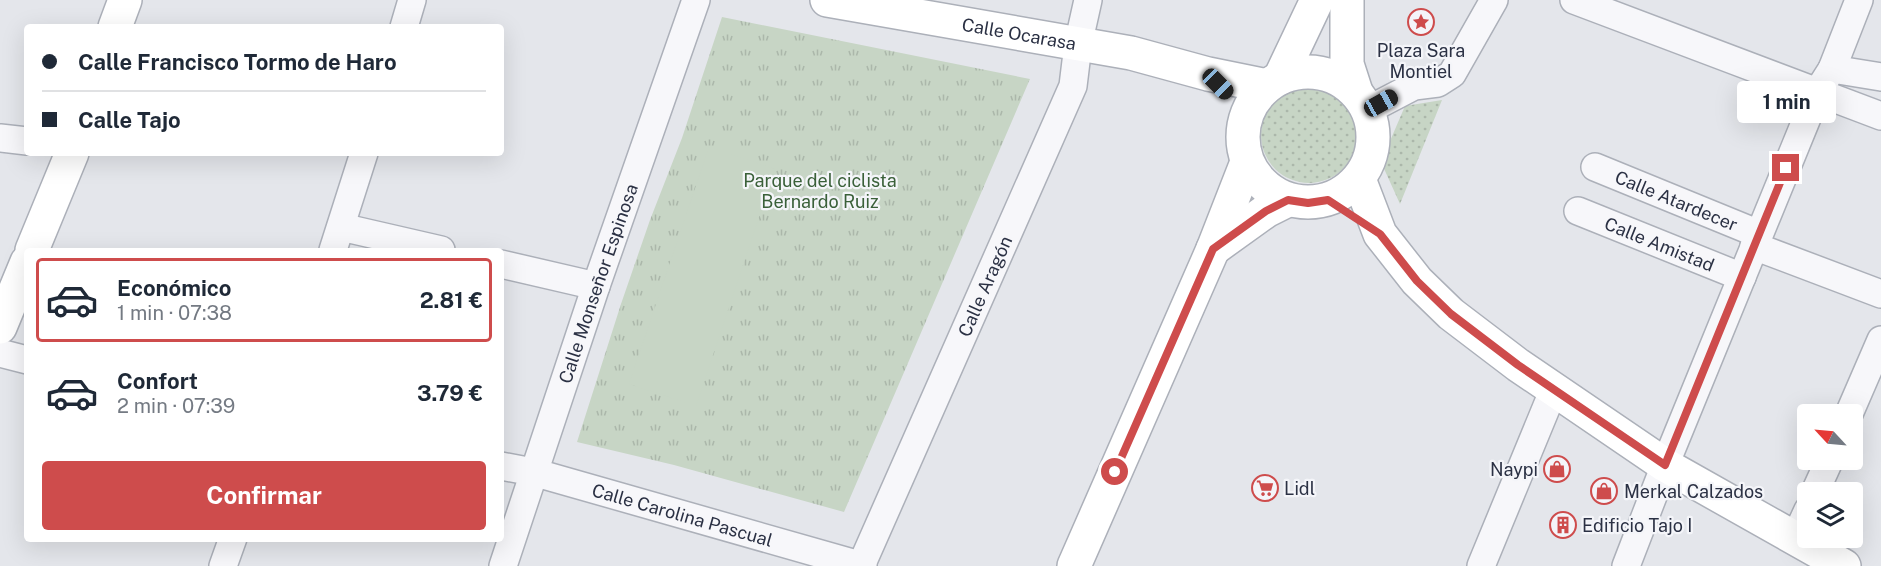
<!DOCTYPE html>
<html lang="es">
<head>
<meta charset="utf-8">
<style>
	body { margin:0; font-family:"Public Sans",sans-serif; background:#f6f6f7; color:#1f2937; height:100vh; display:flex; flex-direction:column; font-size:22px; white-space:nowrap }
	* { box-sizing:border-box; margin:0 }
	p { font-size:20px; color:#747a83 }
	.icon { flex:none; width:33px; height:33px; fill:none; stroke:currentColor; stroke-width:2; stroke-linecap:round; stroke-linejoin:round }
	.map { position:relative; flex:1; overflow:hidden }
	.panel { position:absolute; left:24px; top:248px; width:480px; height:294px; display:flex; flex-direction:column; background:#fff; border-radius:6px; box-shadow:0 6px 24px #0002 }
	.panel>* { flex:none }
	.guide { position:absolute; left:24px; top:24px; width:480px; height:132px; border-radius:6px; box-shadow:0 6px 24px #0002; display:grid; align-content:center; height:132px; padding:0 18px; background:#fff }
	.needle { width:39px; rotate:296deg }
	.buttons { position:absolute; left:1797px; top:404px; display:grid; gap:12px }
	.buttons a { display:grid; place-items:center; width:66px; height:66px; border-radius:6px; background:#fff; box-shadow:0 6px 24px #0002; font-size:30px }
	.end { position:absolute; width:27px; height:27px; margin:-14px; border:8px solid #ce4c4c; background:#fff; box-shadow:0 0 0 3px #fff }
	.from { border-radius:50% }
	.bubble { position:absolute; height:42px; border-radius:6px; background:#fff; box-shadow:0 6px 24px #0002; font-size:20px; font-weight:700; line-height:42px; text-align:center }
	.car { position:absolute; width:18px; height:36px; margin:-18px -9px; border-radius:8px; box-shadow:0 0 4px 2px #0007; background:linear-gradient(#222 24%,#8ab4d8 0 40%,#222 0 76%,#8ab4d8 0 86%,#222 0) }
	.guide b { display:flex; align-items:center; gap:21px; height:57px; font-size:22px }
	.guide b+b { border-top:2px solid #e0e1e3 }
	.guide i { width:15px; height:15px; background:#1f2937 }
	ul { padding:10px 0 0; list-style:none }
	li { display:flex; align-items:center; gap:18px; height:84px; margin:0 12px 9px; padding:0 6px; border:3px solid transparent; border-radius:6px }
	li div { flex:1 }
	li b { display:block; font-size:22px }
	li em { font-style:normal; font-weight:700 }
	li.active { border-color:#ce4c4c }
	li>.icon { width:54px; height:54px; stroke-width:1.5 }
	.button { display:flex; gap:12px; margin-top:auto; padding:12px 18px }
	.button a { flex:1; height:69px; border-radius:6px; background:#ce4c4c; color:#fff; font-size:24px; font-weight:700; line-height:69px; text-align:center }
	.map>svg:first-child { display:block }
</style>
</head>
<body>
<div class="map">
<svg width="1881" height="566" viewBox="0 0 1881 566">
	<defs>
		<pattern id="grass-dots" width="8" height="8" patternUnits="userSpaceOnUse" patternTransform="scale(1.5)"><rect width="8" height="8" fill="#c7d5c5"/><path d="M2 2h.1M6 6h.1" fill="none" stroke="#abb7aa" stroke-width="1.8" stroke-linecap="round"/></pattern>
		<pattern id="park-tufts" width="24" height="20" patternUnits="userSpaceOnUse" patternTransform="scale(1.5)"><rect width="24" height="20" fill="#c7d5c5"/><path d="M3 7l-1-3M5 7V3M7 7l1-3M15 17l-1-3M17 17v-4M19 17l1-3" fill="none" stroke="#abb7aa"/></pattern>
	</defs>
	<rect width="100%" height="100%" fill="#e4e6eb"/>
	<path fill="url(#grass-dots)" d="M1261 135a48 48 0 1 1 96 0a48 48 0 1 1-96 0Z
		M1442 100 1400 204 1381 162 1405 106Z"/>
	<path fill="url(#park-tufts)" d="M722 17 1030 79 844 512 674 465 577 442 621 304 650 220 682 138Z"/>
	<path fill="#c7d5c5" d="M709 147 775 169 696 406 629 384Z"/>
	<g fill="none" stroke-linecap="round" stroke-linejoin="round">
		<defs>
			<g id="street">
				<path d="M1574 0 1881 116"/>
				<path d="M404 27 412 0"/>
				<path d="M1832 69 1859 0"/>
				<path d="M1368 110 1414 86 1438 83 1452 74 1494 0"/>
				<path d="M0 138 27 141"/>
				<path id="s1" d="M1595 167 1759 234"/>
				<path id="s2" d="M1578 211 1742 277"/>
				<path d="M341 227 441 250"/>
				<path d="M1754 246 1881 294"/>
				<path d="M333 250 364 153"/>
				<path d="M501 264 596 286"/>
				<path d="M0 353 27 360"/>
				<path d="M1849 414 1881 340"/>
				<path id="s3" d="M501 466 533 472 863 566"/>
				<path d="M1815 492 1830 459"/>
				<path d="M1795 538 1808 510"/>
				<path d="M223 566 233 538"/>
				<path id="s4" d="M503 566 596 286 696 0"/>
				<path id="s5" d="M861 566 1073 86 1078 45 1088 0"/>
				<path d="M1481 566 1554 389"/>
				<path d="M1626 566 1665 465 1818 91 1832 69 1881 77"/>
			</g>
			<g id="secondary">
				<path id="s6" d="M827 0 1131 53 1208 74 1267 86"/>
				<path d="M1347 0V64L1356 92"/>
				<path d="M115 27 125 0"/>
				<circle cx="1308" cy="137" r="65"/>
				<path d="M1280 78 1317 0"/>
				<path d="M1359 179 1380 234 1417 281 1451 314 1518 365 1665 465 1844 566"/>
				<path d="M1213 249 1266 211 1288 200"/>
				<path d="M32 250 72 153"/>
				<path d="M0 327 27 262"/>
				<path d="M1074 566 1213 249 1247 162"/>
			</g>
		</defs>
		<use href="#street" stroke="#acb0b9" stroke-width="30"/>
		<use href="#secondary" stroke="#acb0b9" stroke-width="36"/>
		<use href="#street" stroke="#f7f7fa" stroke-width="27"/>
		<use href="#secondary" stroke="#fff" stroke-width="33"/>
	</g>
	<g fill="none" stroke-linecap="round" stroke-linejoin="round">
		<path stroke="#ce4c4c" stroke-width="8" d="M1115 472 1213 249 1266 211 1288 200 1308 203 1328 200 1380 234 1417 281 1451 314 1518 365 1665 465 1786 168"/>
	</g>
	<defs>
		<symbol id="sight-ring" viewBox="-11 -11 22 22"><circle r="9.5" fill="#f4f5f9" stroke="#ce4c4c" stroke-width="1.5"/><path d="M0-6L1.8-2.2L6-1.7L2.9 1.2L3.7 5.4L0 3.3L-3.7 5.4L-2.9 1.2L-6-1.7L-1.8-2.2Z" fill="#ce4c4c"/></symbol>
		<symbol id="shop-ring" viewBox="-11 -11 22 22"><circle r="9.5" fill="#f4f5f9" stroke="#ce4c4c" stroke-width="1.5"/><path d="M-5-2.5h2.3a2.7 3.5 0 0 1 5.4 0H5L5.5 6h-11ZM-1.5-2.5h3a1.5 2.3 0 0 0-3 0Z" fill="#ce4c4c"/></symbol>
		<symbol id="supermarket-ring" viewBox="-11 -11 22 22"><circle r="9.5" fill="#f4f5f9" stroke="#ce4c4c" stroke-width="1.5"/><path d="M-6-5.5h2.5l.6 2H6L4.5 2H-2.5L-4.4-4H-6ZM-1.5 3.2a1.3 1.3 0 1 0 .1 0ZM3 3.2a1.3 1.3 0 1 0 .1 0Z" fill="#ce4c4c"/></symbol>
		<symbol id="building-ring" viewBox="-11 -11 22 22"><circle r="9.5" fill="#f4f5f9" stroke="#ce4c4c" stroke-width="1.5"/><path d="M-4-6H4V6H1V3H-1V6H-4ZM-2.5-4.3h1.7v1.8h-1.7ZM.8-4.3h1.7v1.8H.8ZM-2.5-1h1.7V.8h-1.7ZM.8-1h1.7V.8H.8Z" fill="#ce4c4c"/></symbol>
	</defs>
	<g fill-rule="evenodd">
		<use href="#sight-ring" x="1406" y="7" width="30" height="30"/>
		<use href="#shop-ring" x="1542" y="454" width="30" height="30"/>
		<use href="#supermarket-ring" x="1250" y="473" width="30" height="30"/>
		<use href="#shop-ring" x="1589" y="476" width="30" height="30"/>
		<use href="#building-ring" x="1548" y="510" width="30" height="30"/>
	</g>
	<g text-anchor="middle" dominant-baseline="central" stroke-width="4.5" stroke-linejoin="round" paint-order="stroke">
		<g font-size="18" fill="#2b3144" stroke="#f4f5f9">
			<text stroke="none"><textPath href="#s6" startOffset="195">Calle Ocarasa</textPath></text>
			<text stroke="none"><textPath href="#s1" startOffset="88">Calle Atardecer</textPath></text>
			<text stroke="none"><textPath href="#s2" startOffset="88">Calle Amistad</textPath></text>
			<text stroke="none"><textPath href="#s4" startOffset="298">Calle Monseñor Espinosa</textPath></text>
			<text stroke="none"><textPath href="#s5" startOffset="306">Calle Aragón</textPath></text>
			<text stroke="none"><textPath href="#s3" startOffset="188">Calle Carolina Pascual</textPath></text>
		</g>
		<g font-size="18" fill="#2b3144" stroke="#f4f5f9" text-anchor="start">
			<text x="1421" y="50" text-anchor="middle">Plaza Sara<tspan x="1421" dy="21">Montiel</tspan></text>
			<text x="1538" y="469" text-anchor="end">Naypi</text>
			<text x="1284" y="488">Lidl</text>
			<text x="1624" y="491">Merkal Calzados</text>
			<text x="1582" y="525">Edificio Tajo I</text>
		</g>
		<g font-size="18" fill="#3a6039" stroke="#f4f5f9">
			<text x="820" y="180">Parque del ciclista<tspan x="820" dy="21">Bernardo Ruiz</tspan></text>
		</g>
	</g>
</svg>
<div class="buttons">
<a><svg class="needle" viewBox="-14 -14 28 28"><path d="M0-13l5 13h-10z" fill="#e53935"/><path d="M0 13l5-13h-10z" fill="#747a83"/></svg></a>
<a><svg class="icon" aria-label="layers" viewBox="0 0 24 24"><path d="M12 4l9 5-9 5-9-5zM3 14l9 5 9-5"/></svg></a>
</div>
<i class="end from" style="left:1115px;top:472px"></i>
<i class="end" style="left:1786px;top:168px"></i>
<div class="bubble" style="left:1737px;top:81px;width:99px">1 min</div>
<i class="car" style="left:1218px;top:84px;rotate:135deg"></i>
<i class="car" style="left:1381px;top:103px;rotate:61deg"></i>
<div class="guide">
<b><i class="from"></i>Calle Francisco Tormo de Haro</b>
<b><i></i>Calle Tajo</b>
</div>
<section class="panel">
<ul>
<li class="active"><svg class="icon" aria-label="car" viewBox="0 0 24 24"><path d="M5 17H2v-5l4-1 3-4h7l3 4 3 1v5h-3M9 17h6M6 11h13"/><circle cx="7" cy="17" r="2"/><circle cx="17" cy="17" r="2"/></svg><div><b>Económico</b><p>1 min · 07:38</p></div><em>2.81 €</em></li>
<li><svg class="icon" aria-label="car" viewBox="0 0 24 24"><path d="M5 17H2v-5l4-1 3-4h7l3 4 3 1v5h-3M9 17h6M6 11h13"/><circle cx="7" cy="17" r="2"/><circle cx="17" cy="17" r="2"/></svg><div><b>Confort</b><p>2 min · 07:39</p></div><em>3.79 €</em></li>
</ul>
<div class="button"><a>Confirmar</a></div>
</section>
</div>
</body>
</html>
